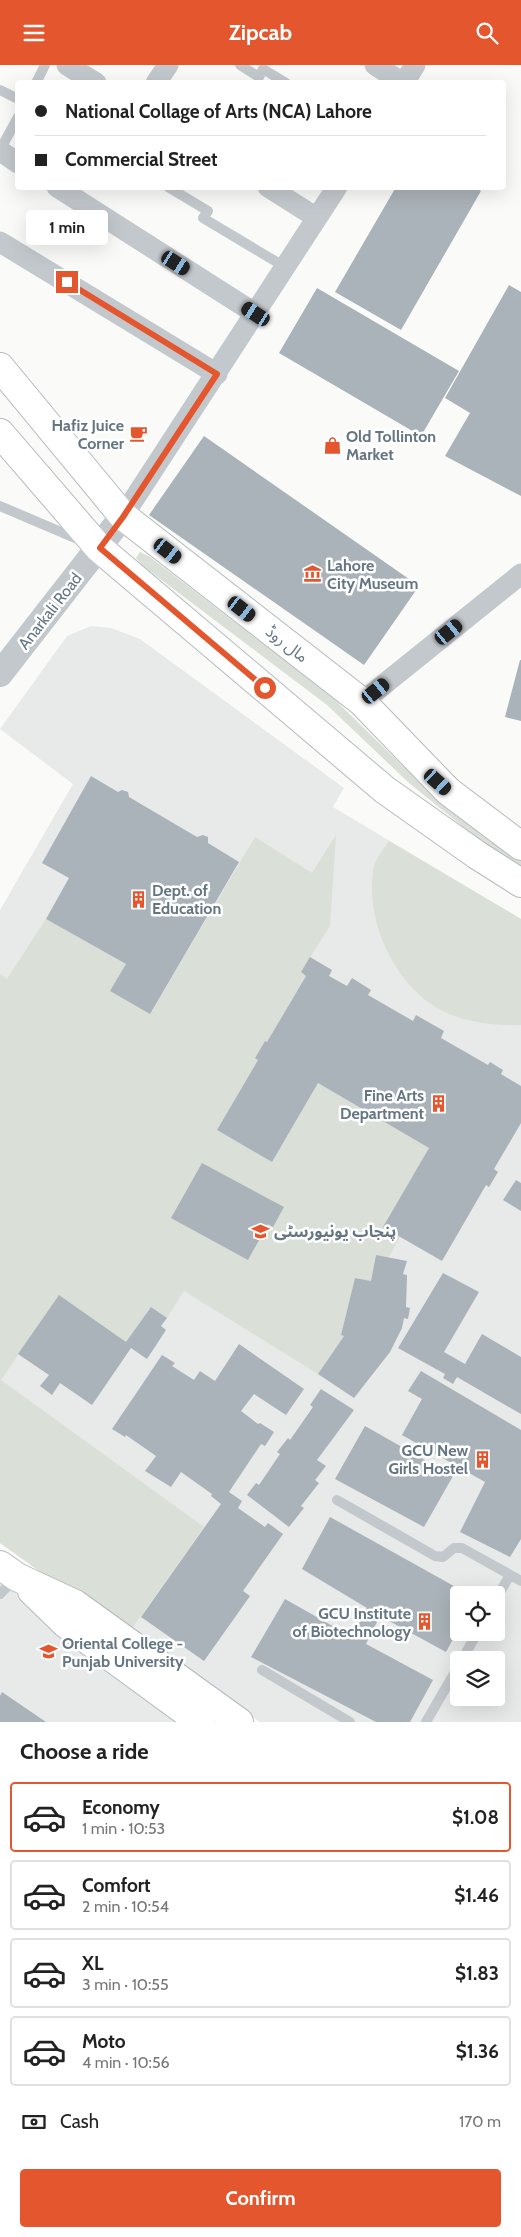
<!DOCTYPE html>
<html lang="en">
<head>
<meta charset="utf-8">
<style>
	body { margin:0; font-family:Cabin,"Noto Sans Arabic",sans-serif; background:#f6f6f6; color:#222; height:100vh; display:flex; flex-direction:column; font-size:19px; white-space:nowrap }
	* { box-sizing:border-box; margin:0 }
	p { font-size:16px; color:#767676 }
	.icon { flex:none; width:28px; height:28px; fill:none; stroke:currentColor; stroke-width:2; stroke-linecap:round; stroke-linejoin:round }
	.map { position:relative; height:1657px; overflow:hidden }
	.panel { display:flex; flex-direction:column; background:#fff; flex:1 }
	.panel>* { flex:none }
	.top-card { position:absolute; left:15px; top:15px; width:491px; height:110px; border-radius:5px; box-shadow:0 5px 20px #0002; display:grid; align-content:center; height:110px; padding:0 20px; background:#fff }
	.buttons { position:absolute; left:450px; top:1521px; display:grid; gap:10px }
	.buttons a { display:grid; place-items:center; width:55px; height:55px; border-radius:5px; background:#fff; box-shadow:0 5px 20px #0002; font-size:25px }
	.end { position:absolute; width:22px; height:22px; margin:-11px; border:6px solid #e4572e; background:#fff; box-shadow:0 0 0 2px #fff }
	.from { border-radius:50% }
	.bubble { position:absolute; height:35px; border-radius:5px; background:#fff; box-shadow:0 5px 20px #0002; font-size:16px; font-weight:700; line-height:35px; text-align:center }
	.car { position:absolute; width:15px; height:30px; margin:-15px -8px; border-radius:6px; box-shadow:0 0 4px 1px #0007; background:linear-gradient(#222 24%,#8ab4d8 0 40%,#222 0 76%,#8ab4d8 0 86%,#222 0) }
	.top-card b { display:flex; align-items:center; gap:18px; height:48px; font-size:19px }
	.top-card b+b { border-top:1px solid #e0e0e0 }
	.top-card i { width:12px; height:12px; background:#222 }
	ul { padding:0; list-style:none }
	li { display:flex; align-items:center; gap:15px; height:70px; margin:0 10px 8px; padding:0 10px; border:2px solid #e0e0e0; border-radius:5px }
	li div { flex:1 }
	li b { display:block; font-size:19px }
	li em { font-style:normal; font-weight:700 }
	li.current { border-color:#e4572e }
	li>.icon { width:45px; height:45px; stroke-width:1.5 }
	h2 { padding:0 20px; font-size:22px; line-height:60px }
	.pay { display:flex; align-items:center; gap:12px; height:55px; padding:0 20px; font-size:19px }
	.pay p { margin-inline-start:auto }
	.action { display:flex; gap:10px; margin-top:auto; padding:10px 20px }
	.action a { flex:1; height:58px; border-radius:5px; background:#e4572e; color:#fff; font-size:20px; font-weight:700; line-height:58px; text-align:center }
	header { display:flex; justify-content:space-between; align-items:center; height:65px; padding:0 20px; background:#e4572e; color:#fff; font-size:22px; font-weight:700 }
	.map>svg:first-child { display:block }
</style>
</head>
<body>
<header><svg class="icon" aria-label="menu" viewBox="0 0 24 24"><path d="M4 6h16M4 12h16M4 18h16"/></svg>Zipcab<svg class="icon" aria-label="search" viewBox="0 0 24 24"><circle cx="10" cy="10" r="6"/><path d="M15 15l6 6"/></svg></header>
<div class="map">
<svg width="521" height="1657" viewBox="0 0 521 1657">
	<rect width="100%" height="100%" fill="#fafaf8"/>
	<path fill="#e8e9e9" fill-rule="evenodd" d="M91 561 111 563 140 574 344 723 333 742 521 854V1657H260L128 1569 0 1478V845L73 719 0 664 67 571ZM459 1530H496V1568H459ZM459 1595H496V1632H459Z
		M0 1517 192 1657H0Z"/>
	<path fill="#dadfd7" d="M140 487 150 492 332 632 414 712 442 736 521 791V803L477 773 409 718 327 640 143 501 136 493Z
		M336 770 330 861 301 907 306 911 267 977 265 976 255 992 258 995 217 1065 272 1097 318 1018 429 1083 383 1162 400 1172 388 1193 376 1190 371 1216 355 1213 341 1269 344 1271 318 1309 184 1226 167 1253 151 1242 126 1277 59 1230 1 1315 204 1462 128 1569 0 1478V909L7 914 46 854 126 899 111 926 150 949 255 772 312 808Z
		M389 776 521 854V960C494 961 463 957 439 944 394 919 366 857 373 806 374 796 383 785 389 776Z"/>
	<path fill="#aab3b9" d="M396 122H474L481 126 401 265 335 227Z
		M509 220 521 227V431L445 391 470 348 445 333Z
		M317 223 459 306 421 371 279 288Z
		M204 371 419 521 364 600 149 450Z
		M520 595H521V656L505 652Z
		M91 711 118 727 122 725 128 727 129 732 197 772 203 770 208 772V778L239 797 150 949 110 926 126 899 46 854 69 813 42 798Z
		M310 892 332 905 329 911 347 921 352 913 371 925 368 930 413 956 416 950 444 966 441 973 488 1000 490 997 503 1005 501 1009 521 1021V1058L494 1104 498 1107 489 1122 486 1120 442 1196 383 1162 429 1083 318 1018 272 1097 217 1065 258 995 255 993 265 976 267 977 306 911 301 907Z
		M202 1098 284 1142 273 1162 268 1159 248 1195 171 1153Z
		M516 1115 521 1118V1146L503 1135Z
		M376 1190 407 1196 403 1209 407 1210 406 1242 410 1243 408 1254 404 1253 402 1263 390 1287 354 1333 318 1309 344 1271 341 1270 355 1213 371 1216Z
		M443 1208 479 1227 444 1287 465 1299 482 1269 521 1292V1349L457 1312 453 1319 443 1313 445 1309 398 1283Z
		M59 1230 126 1277 151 1242 167 1253 161 1261 166 1265 147 1294 131 1283 92 1340 60 1318 52 1330 40 1321 49 1310 18 1289Z
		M239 1279 304 1324 286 1350 254 1329 241 1346 258 1359 260 1358 274 1367 265 1381 261 1379 229 1427 242 1436 238 1443 265 1462 268 1458 283 1469 243 1526 250 1531 204 1596 141 1552 221 1439 211 1431 212 1429 181 1407 171 1422 145 1406 156 1391 126 1370 125 1372 112 1364 162 1290 175 1298 172 1301 194 1315 200 1306 215 1316Z
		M421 1306 521 1365V1474L510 1492 460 1467 485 1417 402 1370 422 1334 408 1326Z
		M321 1324 354 1345 317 1395 326 1401 315 1415 319 1418 301 1441 304 1443 289 1462 247 1430 256 1418 259 1420 280 1389 277 1387 288 1373 290 1375 313 1342 310 1340Z
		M365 1361 453 1411 424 1462 335 1414Z
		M330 1452 470 1530H459V1563L446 1587 380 1551 366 1579 433 1615 410 1657H376L251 1592 285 1534 352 1572 367 1543 302 1504Z
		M2 1627 46 1657H0V1631Z"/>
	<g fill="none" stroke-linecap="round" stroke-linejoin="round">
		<defs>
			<path id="secondary" d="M0 1500 17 1512 75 1539 239 1657
				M32 1526 66 1559 200 1657"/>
			<path id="primary" d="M0 302 123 451 362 637 448 726 521 781
				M0 368 99 483 385 725 477 790 521 818"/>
		</defs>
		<use href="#secondary" stroke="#b3babf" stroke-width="30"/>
		<use href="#primary" stroke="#b5babe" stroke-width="30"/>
		<path stroke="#c3c8cc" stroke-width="10" d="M240 0 259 12 263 4 286 18
			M36 18 45 0
			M0 25 18 34
			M0 85 18 52
			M168 122 208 146 203 153 285 202
			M0 441 82 476
			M337 1435 435 1491 443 1492 454 1483H462L521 1516
			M0 1529 16 1512
			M496 1534 510 1510
			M462 1595 477 1568
			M262 1605 350 1657
			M426 1657 459 1600"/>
		<path stroke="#c3c8cc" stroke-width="21" d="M67 0 96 18
			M375 0 403 18
			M156 18 168 0
			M404 18 415 0
			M0 86 18 98
			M57 122 256 249
			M268 122 317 153
			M0 177 217 309
			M123 451 337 122
			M362 637 521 509"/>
		<path stroke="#c3c8cc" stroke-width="26" d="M0 609 123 451"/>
		<use href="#secondary" stroke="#fff" stroke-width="28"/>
		<use href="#primary" stroke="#fff" stroke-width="28"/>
	</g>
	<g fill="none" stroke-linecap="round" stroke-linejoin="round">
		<path stroke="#e4572e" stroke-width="6" d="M67 217 217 309 123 452 100 483 265 623"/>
	</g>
	<defs>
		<symbol id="cafe-bare" viewBox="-9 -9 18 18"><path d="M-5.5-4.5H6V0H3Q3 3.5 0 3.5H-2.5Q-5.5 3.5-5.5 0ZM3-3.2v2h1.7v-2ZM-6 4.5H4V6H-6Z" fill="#e4572e" stroke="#fff" stroke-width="2.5" paint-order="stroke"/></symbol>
		<symbol id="shop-bare" viewBox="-9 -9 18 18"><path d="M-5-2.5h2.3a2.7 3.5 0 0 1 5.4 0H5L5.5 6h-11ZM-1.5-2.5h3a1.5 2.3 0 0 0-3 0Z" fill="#e4572e" stroke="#fff" stroke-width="2.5" paint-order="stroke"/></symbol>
		<symbol id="museum-bare" viewBox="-9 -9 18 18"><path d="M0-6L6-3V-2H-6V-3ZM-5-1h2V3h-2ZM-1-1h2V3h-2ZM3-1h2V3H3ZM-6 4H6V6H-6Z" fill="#e4572e" stroke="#fff" stroke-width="2.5" paint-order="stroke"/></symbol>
		<symbol id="building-bare" viewBox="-9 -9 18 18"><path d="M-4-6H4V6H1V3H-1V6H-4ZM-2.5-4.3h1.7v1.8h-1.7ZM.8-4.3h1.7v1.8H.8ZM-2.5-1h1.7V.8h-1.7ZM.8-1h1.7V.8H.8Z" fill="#e4572e" stroke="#fff" stroke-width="2.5" paint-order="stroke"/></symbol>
		<symbol id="university-bare" viewBox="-9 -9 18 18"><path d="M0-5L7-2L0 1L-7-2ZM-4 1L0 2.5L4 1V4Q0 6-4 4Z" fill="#e4572e" stroke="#fff" stroke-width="2.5" paint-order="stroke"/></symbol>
		<symbol id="school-bare" viewBox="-9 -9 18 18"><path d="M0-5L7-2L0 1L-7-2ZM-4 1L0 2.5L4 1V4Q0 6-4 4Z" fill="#e4572e" stroke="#fff" stroke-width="2.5" paint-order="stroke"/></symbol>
	</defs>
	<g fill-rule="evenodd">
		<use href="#cafe-bare" x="126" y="356" width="25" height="25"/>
		<use href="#shop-bare" x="320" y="368" width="25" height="25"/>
		<use href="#museum-bare" x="300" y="496" width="25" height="25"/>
		<use href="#building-bare" x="126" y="822" width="25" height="25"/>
		<use href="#building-bare" x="426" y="1026" width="25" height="25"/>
		<use href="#university-bare" x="248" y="1154" width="25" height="25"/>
		<use href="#building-bare" x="470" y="1382" width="25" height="25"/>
		<use href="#building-bare" x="412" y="1544" width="25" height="25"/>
		<use href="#school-bare" x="36" y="1574" width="25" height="25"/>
	</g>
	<g text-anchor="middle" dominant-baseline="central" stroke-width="5" stroke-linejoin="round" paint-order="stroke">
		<g font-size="16" font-weight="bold" fill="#657683" stroke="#fff" text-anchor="start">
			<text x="124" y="360" text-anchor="end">Hafiz Juice<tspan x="124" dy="18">Corner</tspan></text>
			<text x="346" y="371">Old Tollinton<tspan x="346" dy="18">Market</tspan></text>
			<text x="327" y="500">Lahore<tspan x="327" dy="18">City Museum</tspan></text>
			<text x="152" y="825">Dept. of<tspan x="152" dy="18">Education</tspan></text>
			<text x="424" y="1030" text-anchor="end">Fine Arts<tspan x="424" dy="18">Department</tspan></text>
			<text x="274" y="1166">پنجاب یونیورسٹی</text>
			<text x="468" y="1385" text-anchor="end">GCU New<tspan x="468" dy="18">Girls Hostel</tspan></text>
			<text x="411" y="1548" text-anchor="end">GCU Institute<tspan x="411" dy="18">of Biotechnology</tspan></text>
			<text x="62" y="1578">Oriental College -<tspan x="62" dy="18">Punjab University</tspan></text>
		</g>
		<g font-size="16" fill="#657683" stroke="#fff">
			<text transform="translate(50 546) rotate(-52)">Anarkali Road</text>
			<text transform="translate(287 579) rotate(38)">مال روڈ</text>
		</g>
	</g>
</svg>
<div class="buttons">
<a><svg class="icon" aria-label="locate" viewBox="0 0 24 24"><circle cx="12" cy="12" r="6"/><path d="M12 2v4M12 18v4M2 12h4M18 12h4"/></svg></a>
<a><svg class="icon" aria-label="layers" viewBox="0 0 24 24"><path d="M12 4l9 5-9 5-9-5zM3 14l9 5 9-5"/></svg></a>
</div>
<i class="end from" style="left:265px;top:623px"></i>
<i class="end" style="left:67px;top:217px"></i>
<div class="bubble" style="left:26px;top:145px;width:82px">1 min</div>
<i class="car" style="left:176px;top:198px;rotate:123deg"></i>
<i class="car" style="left:256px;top:249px;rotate:303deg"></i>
<i class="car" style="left:168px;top:486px;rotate:128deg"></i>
<i class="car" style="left:242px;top:544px;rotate:128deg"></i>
<i class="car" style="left:449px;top:567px;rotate:51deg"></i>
<i class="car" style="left:376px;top:626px;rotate:51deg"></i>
<i class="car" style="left:438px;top:717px;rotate:132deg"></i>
<div class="top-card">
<b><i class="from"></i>National Collage of Arts (NCA) Lahore</b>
<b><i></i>Commercial Street</b>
</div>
</div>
<section class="panel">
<h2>Choose a ride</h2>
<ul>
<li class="current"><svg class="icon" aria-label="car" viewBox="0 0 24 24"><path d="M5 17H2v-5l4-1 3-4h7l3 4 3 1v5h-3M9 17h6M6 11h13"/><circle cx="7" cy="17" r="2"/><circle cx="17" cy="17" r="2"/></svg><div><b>Economy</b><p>1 min · 10:53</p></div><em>$1.08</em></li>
<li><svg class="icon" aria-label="car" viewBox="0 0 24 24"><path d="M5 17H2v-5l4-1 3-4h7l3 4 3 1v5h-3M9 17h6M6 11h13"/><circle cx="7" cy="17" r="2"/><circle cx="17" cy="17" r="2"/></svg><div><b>Comfort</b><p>2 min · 10:54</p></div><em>$1.46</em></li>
<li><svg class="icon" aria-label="car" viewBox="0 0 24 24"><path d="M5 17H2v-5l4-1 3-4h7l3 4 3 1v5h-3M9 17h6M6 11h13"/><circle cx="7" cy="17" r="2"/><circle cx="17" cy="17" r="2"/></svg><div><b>XL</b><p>3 min · 10:55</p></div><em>$1.83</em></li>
<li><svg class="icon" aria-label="car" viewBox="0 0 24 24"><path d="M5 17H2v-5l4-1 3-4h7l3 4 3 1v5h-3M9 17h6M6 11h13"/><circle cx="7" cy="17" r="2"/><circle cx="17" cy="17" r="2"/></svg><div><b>Moto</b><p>4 min · 10:56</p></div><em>$1.36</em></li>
</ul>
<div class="pay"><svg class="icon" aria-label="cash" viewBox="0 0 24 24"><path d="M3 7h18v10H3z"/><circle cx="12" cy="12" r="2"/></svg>Cash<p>170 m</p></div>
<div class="action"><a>Confirm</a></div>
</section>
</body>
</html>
